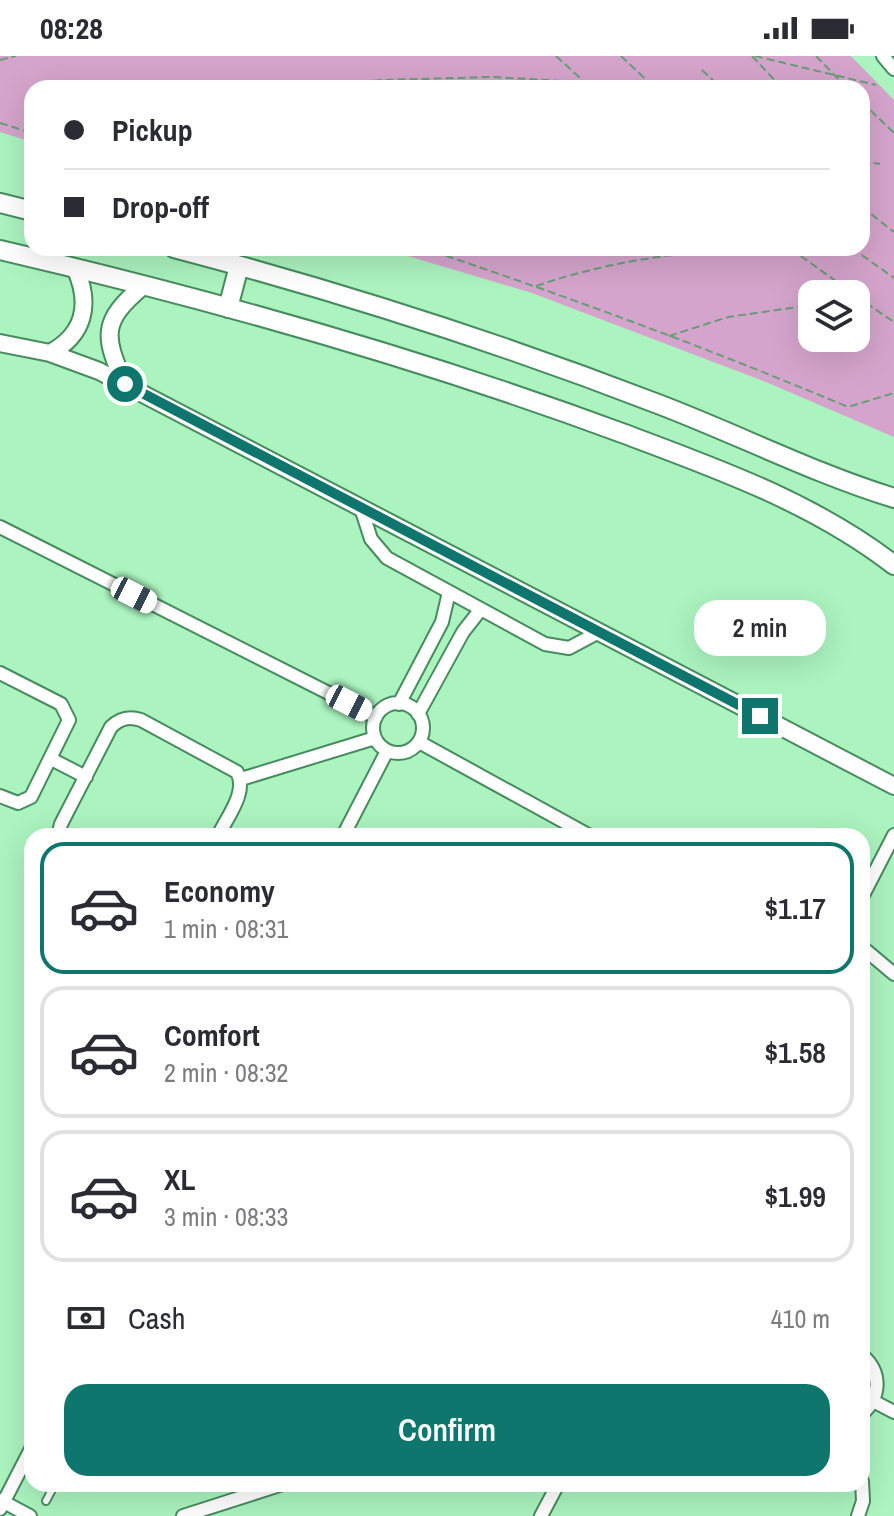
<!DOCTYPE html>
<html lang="en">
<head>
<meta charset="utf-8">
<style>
	body { margin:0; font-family:"Archivo Narrow",sans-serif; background:#f2f2f3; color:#2b2b33; height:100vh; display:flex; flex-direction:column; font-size:30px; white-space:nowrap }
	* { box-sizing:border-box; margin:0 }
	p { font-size:26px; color:#7c7c81 }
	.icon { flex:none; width:44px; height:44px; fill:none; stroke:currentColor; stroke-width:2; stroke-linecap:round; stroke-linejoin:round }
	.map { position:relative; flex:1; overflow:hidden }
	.panel { position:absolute; left:24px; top:772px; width:846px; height:664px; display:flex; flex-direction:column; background:#fff; border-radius:24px; box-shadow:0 8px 32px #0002 }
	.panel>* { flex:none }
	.banner { position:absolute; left:24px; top:24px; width:846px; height:176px; border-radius:24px; box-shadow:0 8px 32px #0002; display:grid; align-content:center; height:176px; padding:0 40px; background:#fff }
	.controls { position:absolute; left:798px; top:224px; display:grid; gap:16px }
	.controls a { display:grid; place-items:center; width:72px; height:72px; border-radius:16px; background:#fff; box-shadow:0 8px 32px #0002; font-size:40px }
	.end { position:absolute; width:36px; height:36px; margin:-18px; border:10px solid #0f766e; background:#fff; box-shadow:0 0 0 4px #fff }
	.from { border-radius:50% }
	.bubble { position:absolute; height:56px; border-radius:24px; background:#fff; box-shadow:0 8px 32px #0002; font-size:26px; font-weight:600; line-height:56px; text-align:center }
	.car { position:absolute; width:24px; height:48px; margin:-24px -12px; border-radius:10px; box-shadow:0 0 6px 2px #0007; background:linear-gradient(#fff 24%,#345 0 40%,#fff 0 76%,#345 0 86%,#fff 0) }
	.banner b { display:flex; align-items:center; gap:28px; height:76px; font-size:30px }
	.banner b+b { border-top:2px solid #e1e1e2 }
	.banner i { width:20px; height:20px; background:#2b2b33 }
	ul { padding:14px 0 0; list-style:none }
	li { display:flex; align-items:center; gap:24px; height:132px; margin:0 16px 12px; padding:0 24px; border:4px solid #e1e1e2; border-radius:24px }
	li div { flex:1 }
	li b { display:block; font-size:30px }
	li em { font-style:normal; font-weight:600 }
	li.selected { border-color:#0f766e }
	li>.icon { width:72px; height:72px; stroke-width:1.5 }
	.pay { display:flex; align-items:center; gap:20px; height:88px; padding:0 40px; font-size:30px }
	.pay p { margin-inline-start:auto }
	.primary-button { display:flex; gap:16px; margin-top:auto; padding:16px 40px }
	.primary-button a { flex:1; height:92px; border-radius:24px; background:#0f766e; color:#fff; font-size:32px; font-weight:600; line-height:92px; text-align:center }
	.status { display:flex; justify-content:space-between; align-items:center; height:56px; padding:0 40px; background:#fff; direction:ltr }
	.status svg { height:22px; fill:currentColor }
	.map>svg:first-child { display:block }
</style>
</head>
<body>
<div class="status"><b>08:28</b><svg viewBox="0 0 49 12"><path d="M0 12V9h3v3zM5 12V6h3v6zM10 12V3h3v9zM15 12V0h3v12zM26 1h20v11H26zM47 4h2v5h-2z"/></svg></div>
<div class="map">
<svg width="894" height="1460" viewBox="0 0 894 1460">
	<rect width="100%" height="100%" fill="#abf3bf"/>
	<path fill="#d5a4cc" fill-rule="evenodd" d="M0 0H851L894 44V381L766 326 532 237 381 192H862V32H32V86L0 76ZM812 238H856V282H812Z"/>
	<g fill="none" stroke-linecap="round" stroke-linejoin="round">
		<defs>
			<path id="service" d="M46 1445 55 1428"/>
			<path id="minor" d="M883 0 894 13
				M361 452 371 483 387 502 545 588 569 592 599 576
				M0 471 376 661
				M0 617 61 648 69 664 31 741 18 747 0 740
				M373 672a25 25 0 1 1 50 0a25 25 0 1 1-50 0Z
				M399 648 442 566 449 536
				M418 658 463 576 481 553
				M419 686 590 780
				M51 703 86 721
				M241 723 375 682
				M58 780 61 768 111 671C120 662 129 660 141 664L237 716C248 736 227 761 218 780
				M343 780 387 695
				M862 841 894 779
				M862 891 894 918
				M862 1299C882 1316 881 1341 862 1358
				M873 1345 894 1356
				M0 1444 30 1460
				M0 1453 32 1391
				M183 1460 283 1428
				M541 1460 558 1428
				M858 1460 863 1445 862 1425"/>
			<path id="tertiary" d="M0 287 50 297 99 315 894 730
				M50 297C84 279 91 249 76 214
				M125 328C103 280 101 265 143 230"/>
			<path id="secondary" d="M0 147 32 155
				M174 192C338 235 500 287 658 348 737 378 813 417 894 442
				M0 194C210 243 420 302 622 377 716 412 814 447 894 509
				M228 252 239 210"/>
		</defs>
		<use href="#service" stroke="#478c5e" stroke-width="10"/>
		<use href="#minor" stroke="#478c5e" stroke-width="16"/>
		<use href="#tertiary" stroke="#478c5e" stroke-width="20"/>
		<use href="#secondary" stroke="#478c5e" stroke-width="22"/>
		<path stroke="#689d77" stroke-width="2" stroke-dasharray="8 4" stroke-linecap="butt" d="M556 0 591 32
			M621 0 655 32
			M752 0 782 32
			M755 0 876 29
			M816 0 847 32
			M0 4 16 0
			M702 14 721 32
			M302 32 382 24 492 21 689 32
			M862 46 894 77
			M0 67 32 77
			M862 105 880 108
			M862 151 894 176
			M423 192C566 240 708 292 848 351L894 337
			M852 192 894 222
			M791 193 854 238
			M536 230C621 201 701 193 790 192
			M856 240 894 266
			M856 249H869
			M669 280 728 261 812 249"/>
		<use href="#service" stroke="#fff" stroke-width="6"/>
		<use href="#minor" stroke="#fff" stroke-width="12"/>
		<use href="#tertiary" stroke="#fff" stroke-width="16"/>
		<use href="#secondary" stroke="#fff" stroke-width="18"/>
	</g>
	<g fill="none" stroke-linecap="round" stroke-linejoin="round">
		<path stroke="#0f766e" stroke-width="10" d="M125 328 760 660"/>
	</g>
</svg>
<div class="controls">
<a><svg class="icon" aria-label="layers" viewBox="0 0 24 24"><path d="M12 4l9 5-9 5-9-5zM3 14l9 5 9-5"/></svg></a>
</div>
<i class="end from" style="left:125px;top:328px"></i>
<i class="end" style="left:760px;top:660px"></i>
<div class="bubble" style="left:694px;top:544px;width:132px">2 min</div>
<i class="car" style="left:134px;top:539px;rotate:117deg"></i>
<i class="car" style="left:349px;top:647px;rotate:117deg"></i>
<div class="banner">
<b><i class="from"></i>Pickup</b>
<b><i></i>Drop-off</b>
</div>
<section class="panel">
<ul>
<li class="selected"><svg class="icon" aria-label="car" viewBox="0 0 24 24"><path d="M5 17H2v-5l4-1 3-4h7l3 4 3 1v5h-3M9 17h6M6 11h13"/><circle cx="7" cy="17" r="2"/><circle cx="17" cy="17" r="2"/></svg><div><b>Economy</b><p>1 min · 08:31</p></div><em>$1.17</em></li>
<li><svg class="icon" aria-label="car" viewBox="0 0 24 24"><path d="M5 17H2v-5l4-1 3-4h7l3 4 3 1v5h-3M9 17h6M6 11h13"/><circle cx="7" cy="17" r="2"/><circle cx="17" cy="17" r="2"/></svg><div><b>Comfort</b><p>2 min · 08:32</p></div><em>$1.58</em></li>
<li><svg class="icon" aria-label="car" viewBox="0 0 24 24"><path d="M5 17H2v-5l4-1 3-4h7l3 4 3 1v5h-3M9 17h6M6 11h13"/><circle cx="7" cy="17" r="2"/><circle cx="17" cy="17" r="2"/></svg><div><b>XL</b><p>3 min · 08:33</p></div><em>$1.99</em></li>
</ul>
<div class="pay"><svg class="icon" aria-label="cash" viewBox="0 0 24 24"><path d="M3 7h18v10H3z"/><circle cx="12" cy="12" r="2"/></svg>Cash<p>410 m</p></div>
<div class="primary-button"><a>Confirm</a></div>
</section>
</div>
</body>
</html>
